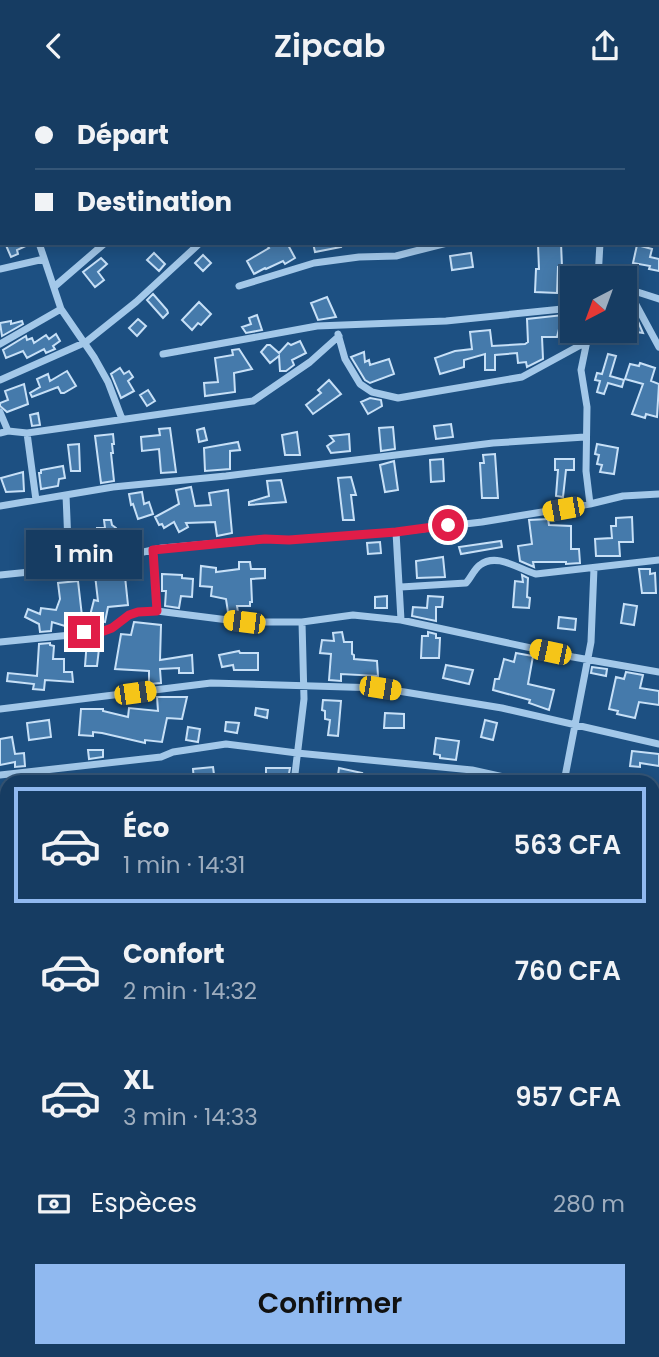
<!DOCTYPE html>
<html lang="fr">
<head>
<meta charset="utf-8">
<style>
	body { margin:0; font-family:Poppins,sans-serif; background:#1f4368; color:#f1f3f6; height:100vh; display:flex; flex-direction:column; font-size:26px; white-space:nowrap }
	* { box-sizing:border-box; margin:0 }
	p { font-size:23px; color:#9eadbe }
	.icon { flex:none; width:38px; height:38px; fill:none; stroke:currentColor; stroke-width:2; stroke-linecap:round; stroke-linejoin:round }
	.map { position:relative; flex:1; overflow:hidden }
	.panel { position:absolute; left:0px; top:684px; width:660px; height:583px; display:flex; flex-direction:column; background:#163c62; border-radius:21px 21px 0 0; box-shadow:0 4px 18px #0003,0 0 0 2px #355677 }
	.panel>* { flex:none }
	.banner { position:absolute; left:0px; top:0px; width:660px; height:154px; box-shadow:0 4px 18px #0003,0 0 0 2px #355677; display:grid; align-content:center; height:154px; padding:0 35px; background:#163c62 }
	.needle { width:46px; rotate:221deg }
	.controls { position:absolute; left:560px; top:175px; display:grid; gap:14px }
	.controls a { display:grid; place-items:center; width:77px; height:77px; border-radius:0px; background:#163c62; box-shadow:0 4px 18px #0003,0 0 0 2px #355677; font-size:35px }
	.end { position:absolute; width:32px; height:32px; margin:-16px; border:9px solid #e11d48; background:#fff; box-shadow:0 0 0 4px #fff }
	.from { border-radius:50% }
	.bubble { position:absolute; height:49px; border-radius:0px; background:#163c62; box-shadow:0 4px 18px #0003,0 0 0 2px #355677; font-size:23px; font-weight:600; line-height:49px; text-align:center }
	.car { position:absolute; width:21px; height:42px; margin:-21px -10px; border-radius:9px; box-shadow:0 0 5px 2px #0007; background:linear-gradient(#f5c518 24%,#345 0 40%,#f5c518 0 76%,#345 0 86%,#f5c518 0) }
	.banner b { display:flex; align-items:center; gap:24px; height:66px; font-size:26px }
	.banner b+b { border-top:2px solid #355677 }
	.banner i { width:18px; height:18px; background:#f1f3f6 }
	ul { padding:12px 0 0; list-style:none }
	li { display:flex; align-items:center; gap:21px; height:116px; margin:0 14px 10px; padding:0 21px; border:4px solid transparent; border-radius:0px }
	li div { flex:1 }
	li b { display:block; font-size:26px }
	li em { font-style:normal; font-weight:600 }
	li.selected { border-color:#90b9f0 }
	li>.icon { width:63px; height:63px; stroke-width:1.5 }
	.pay { display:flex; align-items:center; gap:18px; height:77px; padding:0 35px; font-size:26px }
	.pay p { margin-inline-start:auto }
	.button { display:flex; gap:14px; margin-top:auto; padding:14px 35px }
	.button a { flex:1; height:80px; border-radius:0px; background:#90b9f0; color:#111; font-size:28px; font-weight:600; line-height:80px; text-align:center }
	header { display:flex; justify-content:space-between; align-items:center; height:91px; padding:0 35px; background:#163c62; font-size:32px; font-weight:600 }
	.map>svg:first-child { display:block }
</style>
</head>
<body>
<header><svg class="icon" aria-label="back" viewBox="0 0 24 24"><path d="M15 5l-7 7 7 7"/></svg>Zipcab<svg class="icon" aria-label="share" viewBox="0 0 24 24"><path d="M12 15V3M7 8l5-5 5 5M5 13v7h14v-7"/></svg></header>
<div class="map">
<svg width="659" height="1266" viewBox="0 0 659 1266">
	<rect width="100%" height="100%" fill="#1d5082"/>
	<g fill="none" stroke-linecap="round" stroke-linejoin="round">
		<path stroke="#96c3eb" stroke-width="3.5" d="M653 952 659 950
			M0 1106 7 1105
			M653 1111 659 1109"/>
	</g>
	<path fill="#457aab" stroke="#c7e0f7" stroke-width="2" d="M5 152H32L17 159 18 163 11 166Z
		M265 152H287L295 167 285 173 283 170 266 178 265 177 254 183 247 170 269 157Z
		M313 152H340L341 156 315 161Z
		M561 152 562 176H558L557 202 535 201 536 178H539L538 153Z
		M637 154 652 158 650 166 659 168V180L649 178 650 175 633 172Z
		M154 162 165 173 159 180 147 169Z
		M471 162 473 176 452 179 450 165Z
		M203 164 211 172 203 180 195 172Z
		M101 167 107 173 98 181 104 189 95 196 83 181Z
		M153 203 167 219 168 222 163 227 147 209Z
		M327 206 336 226 318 229 311 212Z
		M199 211 211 223 201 234 198 232 192 239 182 229Z
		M572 223V237L560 234 557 246H542L543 268 527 276 526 271 518 272 517 262 495 264V279H485V263L464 269V276L440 283 435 267 455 260 472 258 470 241 490 239 492 255 525 253 528 251 527 228Z
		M257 224 262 239 246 242 242 236 251 233 249 227Z
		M138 228 146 235 137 245 129 237Z
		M631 228H637L643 242 629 240Z
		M11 230V233L22 230 23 233 2 245 0 232Z
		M56 243 60 250 53 255 55 258 46 262 44 258 27 267 23 260 6 267 3 259 26 245 27 249 32 247 34 252 46 244 49 248Z
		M300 250 306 262 292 269 294 274 286 280H280L279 265 270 272 261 261 267 254H270L279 262 288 252 291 254Z
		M239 258 252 278 234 282 235 301 205 305 204 292 218 291 215 267 233 264 232 259Z
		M364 261 365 271 369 269 370 274 389 268 394 283 370 292 365 289 351 266Z
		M608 263 616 265 610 285 624 289 622 296 608 292 604 303 597 301 600 290 595 289 597 282 602 283Z
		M640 272 655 277 651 290 659 293 657 326 646 323 645 327 632 323 643 293 625 288 630 273 639 275Z
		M120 277 124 283 129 280 133 286 128 290 134 300 121 307 111 283Z
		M67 280 76 295 64 302H61L58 296 32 306 30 302 40 296 37 288 48 283 50 290Z
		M329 289 341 303 313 323 306 314 321 302 318 299Z
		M24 293 28 313 7 321 0 315V312L8 309 5 300Z
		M148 299 155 310 147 315 140 304Z
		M370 307 381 309 382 315 368 323 361 311Z
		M38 322 40 334 32 335 30 324Z
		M451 333 453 346 436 348 434 335Z
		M393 336 395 358 381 360 379 337Z
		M170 337 176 381 161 382 159 358 142 360 141 346 160 344 159 338Z
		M204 337 207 349 199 351 197 339Z
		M297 341 300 364H285L282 344Z
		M113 343 114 353H112L113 362H111L114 390 101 392 95 345Z
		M349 343 350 360 331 362 327 355 334 350 330 345Z
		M238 351 240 359 230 360V378L205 380 204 357Z
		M79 353 80 380H71L68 354Z
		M597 353 618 357 614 383 600 381 602 374 597 373 599 364 595 363Z
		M495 363 498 407H482L480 372H484L483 364Z
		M443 368 444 390 431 391 430 369Z
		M555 368H574V379H566L563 406 556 405 558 379H555Z
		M394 370 398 399 385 401 380 374Z
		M63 375 65 387 59 388 58 395 41 398 39 382H41V379Z
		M23 381 24 400 6 401 1 387Z
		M351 386 356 404H351L354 429H343L338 387Z
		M281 389 286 411 249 414V411L269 405 267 390Z
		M191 396 195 415 211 414 209 402 228 399 232 442 217 445 215 431 186 432 188 436 179 441 174 431 164 437 162 433 159 434 155 426 179 413 176 399Z
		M142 401 144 413 149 411 153 423 138 428 133 413 131 414 129 403Z
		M632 426 633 451H619L620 465H596L595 448 612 447 611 435H616V427Z
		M548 428 549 434 571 435V458H579L580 472 566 473V471H533L534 476 520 470 518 455 532 453 529 429Z
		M104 429H111L112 434 116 437 117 451H114V456H106V452L98 453 97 437H105Z
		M51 445 55 463 36 464 34 446Z
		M501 450 502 456 461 463 459 456Z
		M380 451 381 462 368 463 367 452Z
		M443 466 445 486 417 487 416 470Z
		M239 471H250L251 478H265V487L251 488 252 511H250V515H237L238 521H228L226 508 211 505 212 496 200 495 201 475 216 477V481L239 478Z
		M124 476 128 514 108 516 105 531 97 529 96 535 87 536 94 509 98 510 95 484 110 483V477Z
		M639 478H650V483L655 482 656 502H642Z
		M162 483 182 484V487L193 488 192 506 181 505 179 517 165 515 166 500H162Z
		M522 484 528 487 527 506 530 507 529 517 513 516 515 490 523 491Z
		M78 490 83 534 66 533 65 535 52 531 51 540 40 541 39 533 25 526 28 518 40 523 41 517 56 519 60 508 58 492Z
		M387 505V517H375V506Z
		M428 505 443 506 442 516H436V530L412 525 413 516 427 517Z
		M624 513 637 515 634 534 621 532Z
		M559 526 576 528 575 539 558 537Z
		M134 531 161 534 160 569 192 564 193 582H179V577L160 578 161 592 149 593V580L115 578 121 543 131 544Z
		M342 541 344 551H352V563L354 564V568L377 570 378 585 341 583V590L329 589 331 563 320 562 322 549 334 550 333 542Z
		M428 541 436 543V547H440L439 567H421L422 545H428Z
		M87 549H100L97 575H85Z
		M50 552V554L54 555 53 568H64V581H72L73 591 45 589 44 599 33 598 34 593 7 590 8 582 37 585 39 553Z
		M239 560 240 562H258V579H234L233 574 222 576 219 564Z
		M516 562 533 565 528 593 554 599 549 619 529 612 530 609 493 599 495 588H499L504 568 514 571Z
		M446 574 473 579 469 593 443 587Z
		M592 576 607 578 606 585 591 582Z
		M626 581 643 584 640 597 659 600V614L639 611 635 627 617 623 618 620 609 618 616 586 624 588Z
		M157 606H187L182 628 167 627 162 651 145 649V652L102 642 93 641V645L79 644 81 618H103V620L128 626 129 617 158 620Z
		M323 609 341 610 338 645 328 644 330 629 325 628V620L322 619Z
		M256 617 268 619 267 627 255 624Z
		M385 622 404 623V637H384Z
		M49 629 51 646 29 649 27 632Z
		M485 629 497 632 493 649 481 646Z
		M226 631 239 632 237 642 225 640Z
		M188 636 200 638 198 651 186 649Z
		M12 646 15 663 24 662 25 675 15 676V671L0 674V648Z
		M436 647 459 650 456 669 440 667V664L434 663Z
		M88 659H103V666L89 668Z
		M632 660 659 663V675L640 672V676L630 675Z
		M213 676 215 691H194L193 678Z
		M266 677H290L288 688 266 691Z
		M339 677 362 682 359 691H337Z"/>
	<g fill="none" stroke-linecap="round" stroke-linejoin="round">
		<path stroke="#a3c8e9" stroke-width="7" d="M38 2 40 0
			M136 2 138 0
			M488 2 503 0
			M0 27 2 26
			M658 63H659
			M0 109 2 108
			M658 132H659
			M39 152 61 218 94 266 108 291 122 328
			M0 178 44 168
			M598 187 600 152
			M239 195 314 172 359 166 396 165 447 152
			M54 196 105 152
			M625 197 659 208
			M627 197 659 256
			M589 240 581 279 587 316 586 380 590 413
			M338 243 345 268 360 293 372 301 398 307 522 286 588 250
			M0 253 61 218
			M163 263 317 235 446 230 572 217
			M0 289 86 251 136 211 200 152
			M0 321 8 340
			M0 342 8 340 27 342 253 310 310 271 339 245
			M27 342 36 409
			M66 404 69 477
			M0 415 113 396 226 385 493 352 585 346
			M396 441 401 529
			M153 459 157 520
			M0 484 69 477 162 457 265 448 289 449 396 441 482 431 590 413 623 405 659 403
			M401 496 466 492C471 487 474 478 480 474 497 461 520 479 536 483L659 469
			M0 551 101 541 112 537 129 524 138 521 157 520 244 531H302L353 524 401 529 573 566 659 581
			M0 618 211 592 380 597 502 617 659 653
			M0 684 161 666 173 661 226 653 297 662 472 679 527 691
			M294 691 304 608 302 531
			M564 691 591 551 594 477
			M653 711 659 712
			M0 752H7
			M653 778 659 780
			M0 819H7
			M0 892 7 891
			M0 961 7 960
			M653 1044 659 1043
			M0 1152 4 1159 7 1174
			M0 1221 7 1219
			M19 1260V1266
			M80 1260 81 1266
			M126 1266 127 1260
			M298 1266 299 1260
			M476 1266 477 1260"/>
	</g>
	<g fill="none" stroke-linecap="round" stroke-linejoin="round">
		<path stroke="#e11d48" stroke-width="9" d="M84 541H101L112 537 129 524 138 521 157 520 153 459 265 448 289 449 396 441 448 434"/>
	</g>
</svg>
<div class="controls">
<a><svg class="needle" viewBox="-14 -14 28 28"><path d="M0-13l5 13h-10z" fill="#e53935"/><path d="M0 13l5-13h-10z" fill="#9eadbe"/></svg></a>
</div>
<i class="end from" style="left:448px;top:434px"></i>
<i class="end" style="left:84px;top:541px"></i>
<div class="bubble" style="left:26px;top:439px;width:116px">1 min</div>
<i class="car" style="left:563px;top:418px;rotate:260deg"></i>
<i class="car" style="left:244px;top:531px;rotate:277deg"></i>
<i class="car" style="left:550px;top:561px;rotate:282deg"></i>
<i class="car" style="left:380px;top:597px;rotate:99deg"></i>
<i class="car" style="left:135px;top:602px;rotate:82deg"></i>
<div class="banner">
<b><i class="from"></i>Départ</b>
<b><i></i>Destination</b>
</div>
<section class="panel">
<ul>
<li class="selected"><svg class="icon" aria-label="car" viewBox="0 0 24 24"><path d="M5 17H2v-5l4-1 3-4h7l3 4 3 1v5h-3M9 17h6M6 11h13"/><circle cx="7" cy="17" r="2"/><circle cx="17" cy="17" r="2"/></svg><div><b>Éco</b><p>1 min · 14:31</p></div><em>563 CFA</em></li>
<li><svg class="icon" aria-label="car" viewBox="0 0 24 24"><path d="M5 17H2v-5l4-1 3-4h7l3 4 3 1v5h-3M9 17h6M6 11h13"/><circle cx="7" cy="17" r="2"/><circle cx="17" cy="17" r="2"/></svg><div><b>Confort</b><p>2 min · 14:32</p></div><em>760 CFA</em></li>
<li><svg class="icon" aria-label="car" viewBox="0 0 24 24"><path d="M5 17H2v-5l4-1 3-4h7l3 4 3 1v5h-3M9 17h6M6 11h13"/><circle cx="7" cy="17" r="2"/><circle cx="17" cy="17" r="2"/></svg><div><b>XL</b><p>3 min · 14:33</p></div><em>957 CFA</em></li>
</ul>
<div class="pay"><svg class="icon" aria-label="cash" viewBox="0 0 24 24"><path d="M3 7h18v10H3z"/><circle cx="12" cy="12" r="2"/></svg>Espèces<p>280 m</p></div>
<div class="button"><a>Confirmer</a></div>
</section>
</div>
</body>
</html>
